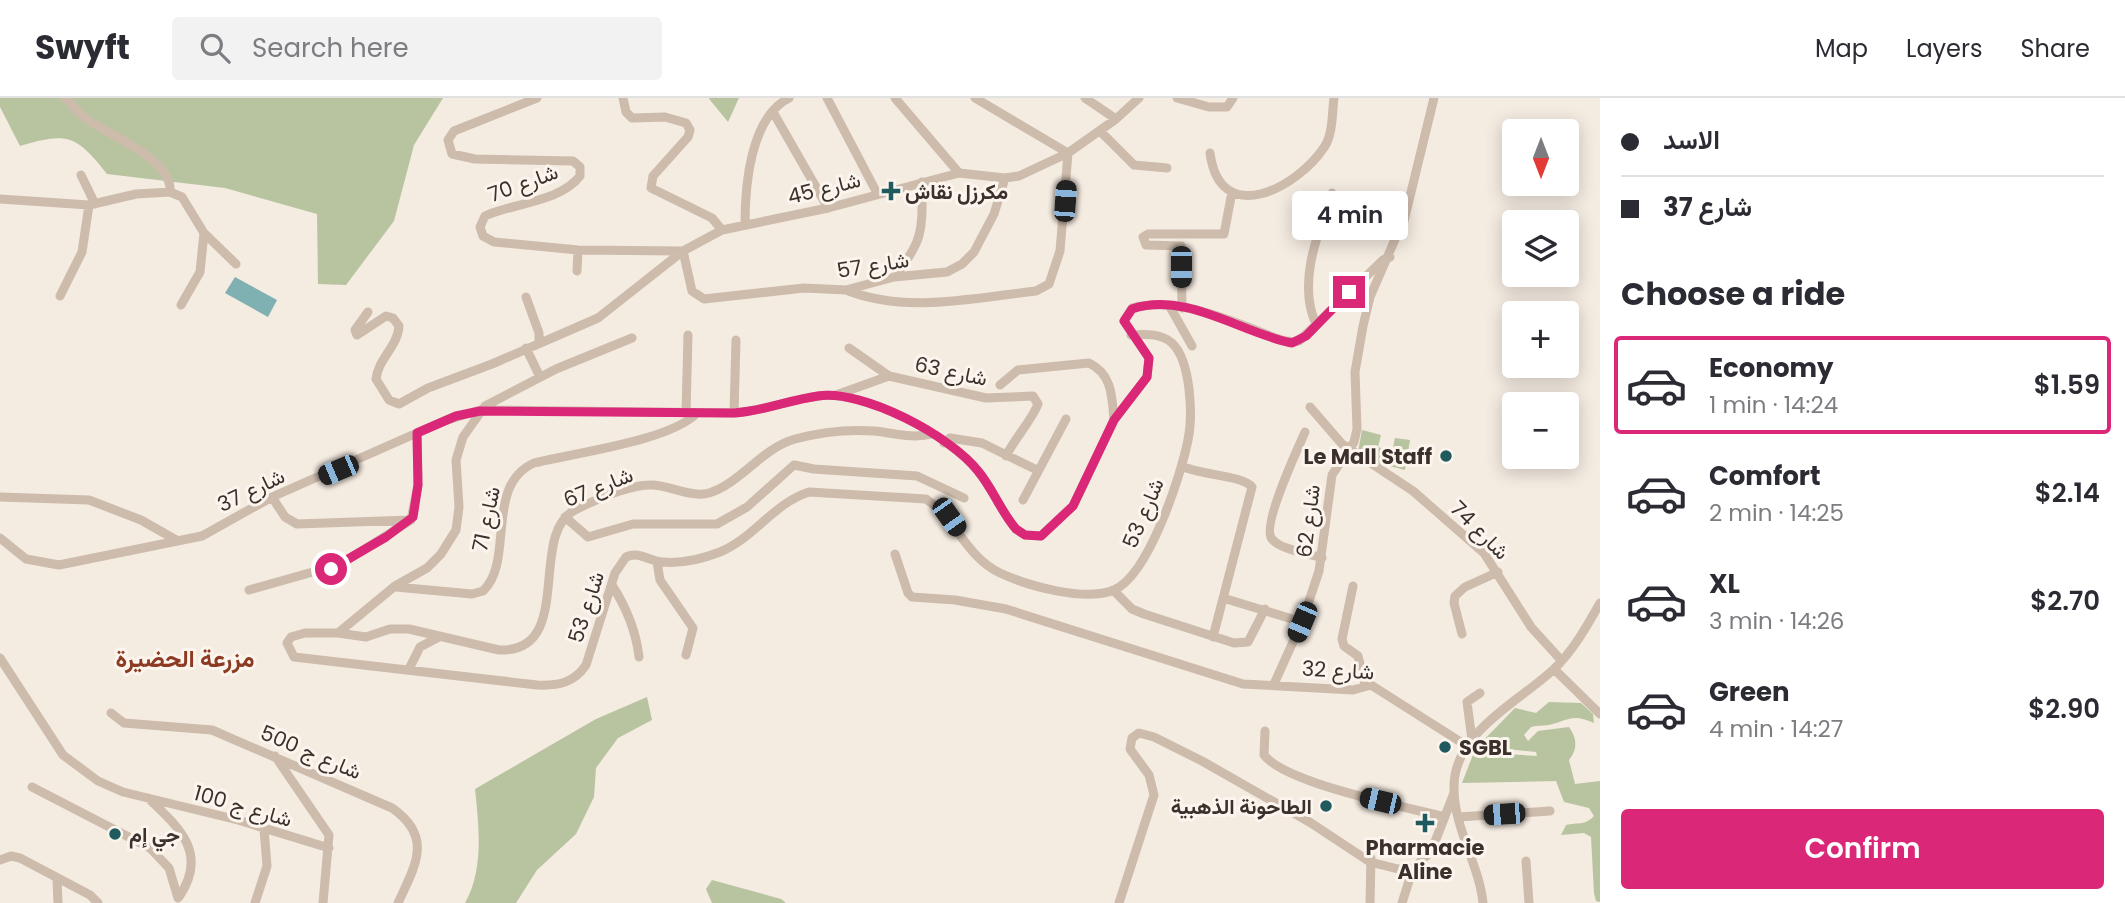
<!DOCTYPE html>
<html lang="en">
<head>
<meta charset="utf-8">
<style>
	body { margin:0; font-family:Poppins,Vazirmatn,sans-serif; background:#f2f2f3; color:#2b2b33; height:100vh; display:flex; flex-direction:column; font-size:26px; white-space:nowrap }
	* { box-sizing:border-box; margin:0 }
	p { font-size:23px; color:#7c7c81 }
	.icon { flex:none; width:38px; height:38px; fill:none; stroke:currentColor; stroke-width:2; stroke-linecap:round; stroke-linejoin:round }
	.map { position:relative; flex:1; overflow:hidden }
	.panel { display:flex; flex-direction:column; background:#fff; width:525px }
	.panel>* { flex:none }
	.guide { display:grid; align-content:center; height:154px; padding:0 21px; background:#fff }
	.needle { width:46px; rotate:180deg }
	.tools { position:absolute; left:1502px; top:21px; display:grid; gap:14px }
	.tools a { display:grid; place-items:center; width:77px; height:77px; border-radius:7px; background:#fff; box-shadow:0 4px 18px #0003; font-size:35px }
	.end { position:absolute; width:32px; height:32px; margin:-16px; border:9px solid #db2777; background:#fff; box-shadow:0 0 0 4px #fff }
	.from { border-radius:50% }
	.bubble { position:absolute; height:49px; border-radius:7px; background:#fff; box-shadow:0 4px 18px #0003; font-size:23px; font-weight:600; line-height:49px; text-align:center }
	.car { position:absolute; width:21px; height:42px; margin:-21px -10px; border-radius:9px; box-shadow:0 0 5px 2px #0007; background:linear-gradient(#222 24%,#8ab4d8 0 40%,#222 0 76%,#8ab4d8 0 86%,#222 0) }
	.guide b { display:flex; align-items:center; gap:24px; height:66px; font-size:26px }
	.guide b+b { border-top:2px solid #e1e1e2 }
	.guide i { width:18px; height:18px; background:#2b2b33 }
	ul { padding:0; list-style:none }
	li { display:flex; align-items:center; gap:21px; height:98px; margin:0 14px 10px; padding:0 7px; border:4px solid transparent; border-radius:7px }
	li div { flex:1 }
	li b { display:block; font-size:26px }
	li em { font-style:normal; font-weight:600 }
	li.current { border-color:#db2777 }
	li>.icon { width:63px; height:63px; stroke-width:1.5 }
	h2 { padding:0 21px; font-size:32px; line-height:84px }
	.button { display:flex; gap:14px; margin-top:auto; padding:14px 21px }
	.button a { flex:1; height:80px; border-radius:7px; background:#db2777; color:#fff; font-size:28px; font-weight:600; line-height:80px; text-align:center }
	header { display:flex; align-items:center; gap:42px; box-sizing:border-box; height:98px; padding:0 35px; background:#fff; border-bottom:2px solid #e1e1e2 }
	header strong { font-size:33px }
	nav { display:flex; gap:38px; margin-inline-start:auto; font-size:24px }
	.search { width:490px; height:63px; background:#f2f2f3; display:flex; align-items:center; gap:18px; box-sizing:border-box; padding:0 24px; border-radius:7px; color:#7c7c81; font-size:26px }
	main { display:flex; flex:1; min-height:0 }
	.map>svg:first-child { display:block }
</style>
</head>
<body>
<header>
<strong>Swyft</strong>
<div class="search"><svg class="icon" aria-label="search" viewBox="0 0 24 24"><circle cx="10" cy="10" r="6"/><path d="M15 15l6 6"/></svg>Search here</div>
<nav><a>Map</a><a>Layers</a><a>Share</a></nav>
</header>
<main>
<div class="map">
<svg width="1600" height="805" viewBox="0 0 1600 805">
	<rect width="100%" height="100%" fill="#f4ebe1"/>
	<path fill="#b8c4a0" d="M0 0H443L414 47 394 123 346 187 318 186 317 116 225 90 107 76C76 37 68 34 20 48L0 9Z
		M709 0H739L728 24 710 2Z
		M1362 332 1381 337 1378 349 1392 354 1395 340 1410 342 1405 372 1378 365 1358 354Z
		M647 599 652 622 618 640 596 670 594 699 576 736 537 772 516 805H465C484 772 479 728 475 691L596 621Z
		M1549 604 1581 605 1593 616 1594 625C1572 615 1569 622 1549 627 1543 628 1537 627 1531 629L1524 637 1528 643 1538 633 1569 629C1577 640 1578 651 1569 662L1575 686 1600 683V804L1596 803 1594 795 1591 739 1584 735 1561 737 1566 727C1579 724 1584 728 1594 718L1589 710 1564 704 1556 683 1462 685 1474 654 1537 658 1536 654 1478 648 1515 610 1536 615Z
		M712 782 781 801 786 805H712L706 791Z"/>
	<path fill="#7fb0b2" d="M235 179 277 202 268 219 225 195Z"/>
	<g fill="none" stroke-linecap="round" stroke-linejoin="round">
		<path stroke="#cdbbac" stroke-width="9" d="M66 0C72 7 78 15 85 20 107 37 173 60 170 94
			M537 0 454 33 448 42 452 56 475 61 573 63 580 69V78C560 104 513 105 485 118L480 129 483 138 494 144 578 152 683 153 692 193 704 201 804 190 846 192 894 179 947 174 962 166 974 154 994 116 1005 80
			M623 0 626 14 632 20 665 19 686 25 690 32 688 39 653 78 651 90 712 120 722 132
			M827 0 877 95
			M895 0 959 75
			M1085 0 1116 21
			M1177 0 1209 9H1227L1233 0
			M773 14 828 110
			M1100 33 1134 67 1167 70
			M1210 55C1220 131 1298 90 1325 48 1333 35 1332 15 1334 0
			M81 77 95 106
			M0 101 89 107 136 96 170 94 182 99 204 135 236 166
			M745 126C745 88 750 20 789 0
			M1403 127 1434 0
			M577 173 578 152
			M894 179C925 141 922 131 922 84
			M846 192C906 216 973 200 1036 193L1049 186 1060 153 1068 55 975 0
			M60 198 82 154 89 107
			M526 199 539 235V244
			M181 207 200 174 204 135
			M1169 207 1192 248
			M1182 210 1181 148 1146 147 1143 139 1148 136H1224L1232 94
			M368 214 355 232 357 237 386 218 393 220 399 228C398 248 378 261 376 281L389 302 399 306 428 290 492 266 598 220 683 153 722 132 828 110 959 75 1005 80 1019 78 1068 55 1116 21 1139 0
			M1316 226C1297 185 1318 135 1332 95
			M632 240 556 271 485 308 463 339 456 362 459 409 456 432 441 456 427 470 395 488 338 535H305L291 539 287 545 294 559 537 587C558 588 574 585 586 567L615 475 626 459C640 453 648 463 662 464 682 466 702 461 720 454 754 440 774 405 809 394L926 401C956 421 967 460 1000 475 1028 488 1085 504 1114 492 1149 477 1181 377 1188 342 1193 318 1191 263 1172 245 1161 235 1145 236 1131 237
			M526 250 540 279
			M849 250 889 278
			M1000 287 1018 272 1089 265C1112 276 1112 298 1114 322
			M836 297 889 278 986 300 1033 298 1038 306C1032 322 1015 340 1006 358
			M1310 309 1342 346 1413 393 1484 455 1531 529 1561 562
			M686 314 688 237
			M734 315 736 242
			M1305 334C1298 350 1261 429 1272 441 1281 452 1308 455 1322 460
			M944 345 950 340 982 345 1037 372
			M1182 368C1198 377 1243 377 1252 389L1213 539
			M0 399 89 402 141 422 178 443
			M272 399 285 419 297 426 411 422
			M1023 402 1066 321
			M565 419 588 439 633 426H717L747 409 794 367 814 371 917 378 964 400
			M0 440 26 461 59 467 202 438 272 399 444 323 480 312 734 315C764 313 789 302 818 298 863 291 951 338 978 373 993 391 1001 413 1016 431L1025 437 1041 438 1073 408 1114 322 1147 279 1149 260 1124 223 1132 210C1170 199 1217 217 1253 231 1267 236 1283 246 1299 243L1383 162 1390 159
			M895 456 908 495 912 499 955 502 1006 511 1243 586 1353 592 1371 587 1467 648
			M657 464 660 482 693 530 686 557
			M612 487C626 509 636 532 639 559
			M1353 488 1342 541 1344 548 1358 558 1365 587
			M396 489 472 496 483 493C515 463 484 387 534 365 574 355 670 343 697 315
			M249 492 341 466 411 422 418 387 417 335
			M1113 492 1132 511 1144 516 1234 545 1248 544 1265 511
			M1223 500 1302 524
			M338 535 366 539 390 531H409L499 552C576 555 527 436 575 412 597 401 627 387 651 387 670 387 691 400 709 395 741 385 762 350 795 341 821 334 847 331 874 333 894 335 912 341 932 336
			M1462 536 1454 505 1455 498 1465 489 1498 474
			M0 560 63 657 98 683 123 694 238 722 329 750
			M409 571 420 549 439 539
			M1554 571 1600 616
			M1274 586 1302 524 1319 473 1332 377 1354 344 1357 331 1355 274 1363 228 1370 199 1403 123
			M111 615 124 625 212 632 392 710C434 739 415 768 398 805
			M1265 633 1264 657C1287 686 1406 709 1445 719
			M1472 642 1467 604 1480 595
			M275 658 329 737 323 805
			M32 689 150 750 169 770 178 800
			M148 700C181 731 208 756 179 799
			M1459 719 1550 713
			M0 762 11 758 20 760 90 797 98 805
			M1526 763 1529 805
			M57 782 58 805
			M255 805 267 768 264 731
			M1119 805 1154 697 1149 677 1130 651 1132 640 1139 635 1154 639 1202 663 1311 725 1370 764 1398 771 1413 770 1431 754 1454 695
			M1370 805 1371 760
			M1402 805 1413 770
			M1483 805C1479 766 1454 730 1454 691 1452 635 1519 604 1554 571 1573 553 1587 528 1600 505"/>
	</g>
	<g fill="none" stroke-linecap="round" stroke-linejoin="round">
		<path stroke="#db2777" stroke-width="9" d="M331 471 386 439 413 419 418 387 417 335 456 318 480 313 734 315C764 313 789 302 818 298 863 291 951 338 978 373 993 391 1001 414 1016 431L1025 437 1041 438 1073 408 1114 322 1147 279 1149 260 1124 223 1132 211C1187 193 1240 235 1292 245L1306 238 1349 194"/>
	</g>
	<g fill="#1f5a5e" stroke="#fbf5ee" stroke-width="2.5">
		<path d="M887.5 82.5h7v7h7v7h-7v7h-7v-7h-7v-7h7z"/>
		<circle cx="1446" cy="358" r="7"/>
		<circle cx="1445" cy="649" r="7"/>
		<circle cx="1326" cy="708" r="7"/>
		<path d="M1421.5 714.5h7v7h7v7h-7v7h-7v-7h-7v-7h7z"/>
		<circle cx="115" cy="736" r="7"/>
	</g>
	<g text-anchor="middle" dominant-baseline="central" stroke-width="6" stroke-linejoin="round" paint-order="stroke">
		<g font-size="21" fill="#3b302b" stroke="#fbf5ee">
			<text transform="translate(523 85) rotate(-20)">شارع 70</text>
			<text transform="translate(824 90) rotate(-14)">شارع 45</text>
			<text transform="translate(873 167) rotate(-9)">شارع 57</text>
			<text transform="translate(951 273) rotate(12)">شارع 63</text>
			<text transform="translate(598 389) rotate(-22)">شارع 67</text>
			<text transform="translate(251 392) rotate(-26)">شارع 37</text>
			<text transform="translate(1143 415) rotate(-67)">شارع 53</text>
			<text transform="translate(486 421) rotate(-78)">شارع 71</text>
			<text transform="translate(1308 423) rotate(-83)">شارع 62</text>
			<text transform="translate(1480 432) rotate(45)">شارع 74</text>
			<text transform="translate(586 509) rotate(-72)">شارع 53</text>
			<text transform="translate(1338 572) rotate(3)">شارع 32</text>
			<text transform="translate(311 654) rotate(23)">شارع ج 500</text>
			<text transform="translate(243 708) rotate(16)">شارع ج 100</text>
		</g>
		<g font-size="21" font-weight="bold" fill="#3b302b" stroke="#fbf5ee" text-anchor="start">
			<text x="905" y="93">مكرزل نقاش</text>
			<text x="1432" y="358" text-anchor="end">Le Mall Staff</text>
			<text x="1459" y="649">SGBL</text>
			<text x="1312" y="708" text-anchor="end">الطاحونة الذهبية</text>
			<text x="129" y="736">جي إم</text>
			<text x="1425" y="749" text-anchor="middle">Pharmacie<tspan x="1425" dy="24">Aline</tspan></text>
		</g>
		<g font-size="24" font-weight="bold" fill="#8c3b22" stroke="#fbf5ee">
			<text x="185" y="560">مزرعة الحضيرة</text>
		</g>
	</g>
</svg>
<div class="tools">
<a><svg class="needle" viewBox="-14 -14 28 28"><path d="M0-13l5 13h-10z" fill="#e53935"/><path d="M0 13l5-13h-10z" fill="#7c7c81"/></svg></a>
<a><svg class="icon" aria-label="layers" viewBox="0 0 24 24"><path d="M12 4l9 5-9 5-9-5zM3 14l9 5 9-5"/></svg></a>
<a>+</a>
<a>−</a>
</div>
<i class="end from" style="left:331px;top:471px"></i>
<i class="end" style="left:1349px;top:194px"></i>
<div class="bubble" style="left:1292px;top:93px;width:116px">4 min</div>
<i class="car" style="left:1065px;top:103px;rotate:4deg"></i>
<i class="car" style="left:1181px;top:169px;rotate:180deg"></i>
<i class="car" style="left:338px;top:372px;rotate:247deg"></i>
<i class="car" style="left:949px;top:419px;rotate:145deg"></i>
<i class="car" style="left:1302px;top:524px;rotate:203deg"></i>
<i class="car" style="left:1380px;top:703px;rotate:283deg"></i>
<i class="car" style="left:1504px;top:716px;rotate:266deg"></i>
</div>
<section class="panel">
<div class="guide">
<b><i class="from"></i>الاسد</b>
<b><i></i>شارع 37</b>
</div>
<h2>Choose a ride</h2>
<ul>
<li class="current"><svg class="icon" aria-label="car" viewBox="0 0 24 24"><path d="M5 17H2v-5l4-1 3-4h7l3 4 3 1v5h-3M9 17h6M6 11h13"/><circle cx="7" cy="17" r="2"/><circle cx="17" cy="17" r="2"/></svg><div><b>Economy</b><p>1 min · 14:24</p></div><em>$1.59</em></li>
<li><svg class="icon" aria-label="car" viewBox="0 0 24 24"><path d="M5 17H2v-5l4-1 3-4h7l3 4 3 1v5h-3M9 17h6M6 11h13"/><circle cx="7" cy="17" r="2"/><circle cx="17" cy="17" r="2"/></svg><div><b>Comfort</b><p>2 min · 14:25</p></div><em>$2.14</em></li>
<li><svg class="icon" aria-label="car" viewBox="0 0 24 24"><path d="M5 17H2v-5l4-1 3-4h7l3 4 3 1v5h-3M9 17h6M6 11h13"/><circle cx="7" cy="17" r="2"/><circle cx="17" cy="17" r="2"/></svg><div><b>XL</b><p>3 min · 14:26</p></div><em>$2.70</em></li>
<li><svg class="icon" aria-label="car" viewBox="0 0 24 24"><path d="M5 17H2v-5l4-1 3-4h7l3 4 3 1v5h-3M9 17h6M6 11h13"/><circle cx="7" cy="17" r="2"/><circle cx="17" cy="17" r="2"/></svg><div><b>Green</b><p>4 min · 14:27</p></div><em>$2.90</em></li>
</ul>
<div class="button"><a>Confirm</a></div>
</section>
</main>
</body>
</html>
